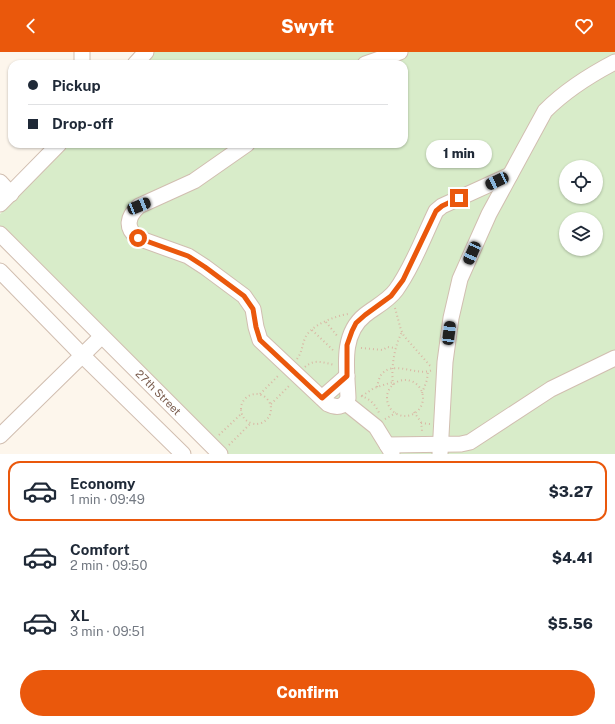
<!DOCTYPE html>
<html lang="en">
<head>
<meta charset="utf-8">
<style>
	body { margin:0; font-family:"Public Sans",sans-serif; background:#f2f2f3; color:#1f2937; height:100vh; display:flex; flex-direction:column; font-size:15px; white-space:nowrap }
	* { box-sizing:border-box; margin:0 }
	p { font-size:13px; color:#747a83 }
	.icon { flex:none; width:22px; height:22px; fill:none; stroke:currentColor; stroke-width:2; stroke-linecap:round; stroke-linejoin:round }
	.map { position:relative; height:402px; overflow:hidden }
	.sheet { display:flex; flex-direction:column; background:#fff; flex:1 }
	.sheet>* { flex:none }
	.guide { position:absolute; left:8px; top:8px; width:400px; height:88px; border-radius:12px; box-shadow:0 1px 3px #0004; display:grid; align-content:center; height:88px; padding:0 20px; background:#fff }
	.fabs { position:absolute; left:559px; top:108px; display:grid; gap:8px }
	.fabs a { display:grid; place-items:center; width:44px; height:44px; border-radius:50%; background:#fff; box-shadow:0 1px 3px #0004; font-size:20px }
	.end { position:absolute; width:18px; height:18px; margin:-9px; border:5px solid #ea580c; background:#fff; box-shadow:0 0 0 2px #fff }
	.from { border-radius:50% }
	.bubble { position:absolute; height:28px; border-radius:14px; background:#fff; box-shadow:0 1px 3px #0004; font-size:13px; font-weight:800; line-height:28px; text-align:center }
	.car { position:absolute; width:12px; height:24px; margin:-12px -6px; border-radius:5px; box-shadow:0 0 3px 1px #0007; background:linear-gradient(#222 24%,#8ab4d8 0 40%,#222 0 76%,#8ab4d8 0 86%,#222 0) }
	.guide b { display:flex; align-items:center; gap:14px; height:38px; font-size:15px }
	.guide b+b { border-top:1px solid #e0e1e3 }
	.guide i { width:10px; height:10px; background:#1f2937 }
	ul { padding:7px 0 0; list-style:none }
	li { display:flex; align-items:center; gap:12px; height:60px; margin:0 8px 6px; padding:0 12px; border:2px solid transparent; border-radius:12px }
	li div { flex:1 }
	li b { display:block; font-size:15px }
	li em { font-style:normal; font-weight:800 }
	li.selected { border-color:#ea580c }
	li>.icon { width:36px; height:36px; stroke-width:1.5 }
	.primary-button { display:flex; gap:8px; margin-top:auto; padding:8px 20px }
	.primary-button a { flex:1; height:46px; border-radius:24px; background:#ea580c; color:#fff; font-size:16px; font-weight:800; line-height:46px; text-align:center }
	header { display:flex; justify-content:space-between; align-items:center; height:52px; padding:0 20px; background:#ea580c; color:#fff; font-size:18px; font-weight:800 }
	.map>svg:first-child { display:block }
</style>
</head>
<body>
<header><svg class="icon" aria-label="back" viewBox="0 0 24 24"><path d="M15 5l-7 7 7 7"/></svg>Swyft<svg class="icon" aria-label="heart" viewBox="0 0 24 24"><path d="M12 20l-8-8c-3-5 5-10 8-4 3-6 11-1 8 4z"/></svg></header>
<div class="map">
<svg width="615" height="402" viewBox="0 0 615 402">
	<rect width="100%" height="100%" fill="#fdf6ec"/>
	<path fill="#d8ecc9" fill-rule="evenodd" d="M149 0H615V402H228L0 175V162L65 92H404V12H138ZM566 115H596V145H566ZM566 167H596V197H566Z"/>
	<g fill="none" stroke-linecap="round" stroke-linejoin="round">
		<defs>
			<g id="minor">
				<path d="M82 12V0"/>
				<path d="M135 12 146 0"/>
				<path d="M365 12 400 0"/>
				<path d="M247 92 194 129 139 154C127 165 125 176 138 186L188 204 205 215 244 244 253 257 256 275 260 288 328 352C336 356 344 356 348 346 347 318 340 283 365 263 375 255 388 249 396 238 412 216 424 184 436 159L442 154 510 123"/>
				<path d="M0 130 11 142"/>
				<path d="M0 152 59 92"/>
				<path id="s1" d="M0 182 220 402"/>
				<path d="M0 219 83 304 183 402"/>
				<path d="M322 346 347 324"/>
				<path d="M346 351 376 375 392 401"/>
				<path d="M0 384 101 285"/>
				<path d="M387 393 461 392 470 390 551 337 615 306"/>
				<path d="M440 402 445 310 451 266 460 227 489 162 545 59C565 39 590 23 615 10"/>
			</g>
		</defs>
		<use href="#minor" stroke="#d1beb0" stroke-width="17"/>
		<path stroke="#d9b8a5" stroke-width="2" stroke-dasharray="1 3" stroke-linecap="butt" d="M395 256 401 278 404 284 432 316
			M326 270 338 285
			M312 278 335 300
			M361 296 383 298 387 295 396 296
			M297 307C302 300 302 294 305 286 311 273 335 264 348 262
			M305 315C315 306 324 311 335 313
			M387 346a18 18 0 1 1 36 0a18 18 0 1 1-36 0Z
			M393 333C391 316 394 295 402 280
			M377 335C378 331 379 326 381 323 393 307 417 325 432 318
			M422 341 427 328 428 319
			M241 357a15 15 0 1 1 30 0a15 15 0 1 1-30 0Z
			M260 342 279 323
			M361 344C369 346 376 353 379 361
			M362 344 374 336 393 330
			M271 352 290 333
			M414 360 421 370 422 379
			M385 367 396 361
			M421 371 430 372
			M219 383 241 362
			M229 393 251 371"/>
		<use href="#minor" stroke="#fff" stroke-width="15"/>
	</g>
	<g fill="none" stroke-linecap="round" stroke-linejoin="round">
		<path stroke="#ea580c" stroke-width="5" d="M138 186 188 204 205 215 244 244 253 257 256 275 260 288 322 346 347 324V293L352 279 356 271 365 263 391 244 403 228 436 159 442 154 459 146"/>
	</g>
	<g text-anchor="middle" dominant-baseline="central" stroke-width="3.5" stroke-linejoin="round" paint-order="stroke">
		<g font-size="11" fill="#7a5c4d" stroke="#fffaf3">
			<text stroke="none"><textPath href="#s1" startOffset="224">27th Street</textPath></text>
		</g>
	</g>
</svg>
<div class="fabs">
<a><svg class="icon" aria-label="locate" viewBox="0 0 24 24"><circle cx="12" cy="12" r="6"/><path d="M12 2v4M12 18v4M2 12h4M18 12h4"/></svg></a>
<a><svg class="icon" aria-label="layers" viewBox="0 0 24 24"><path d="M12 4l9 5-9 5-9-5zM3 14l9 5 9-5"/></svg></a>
</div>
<i class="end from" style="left:138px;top:186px"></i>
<i class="end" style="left:459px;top:146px"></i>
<div class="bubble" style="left:426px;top:88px;width:66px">1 min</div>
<i class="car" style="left:497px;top:129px;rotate:245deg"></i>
<i class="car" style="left:139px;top:154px;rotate:68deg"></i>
<i class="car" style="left:472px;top:201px;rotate:204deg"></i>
<i class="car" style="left:449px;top:281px;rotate:7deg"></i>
<div class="guide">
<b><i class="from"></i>Pickup</b>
<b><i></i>Drop-off</b>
</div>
</div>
<section class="sheet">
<ul>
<li class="selected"><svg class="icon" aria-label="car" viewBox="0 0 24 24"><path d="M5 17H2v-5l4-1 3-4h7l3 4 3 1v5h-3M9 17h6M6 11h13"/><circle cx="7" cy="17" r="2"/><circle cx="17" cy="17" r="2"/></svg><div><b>Economy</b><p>1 min · 09:49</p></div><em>$3.27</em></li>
<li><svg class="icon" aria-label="car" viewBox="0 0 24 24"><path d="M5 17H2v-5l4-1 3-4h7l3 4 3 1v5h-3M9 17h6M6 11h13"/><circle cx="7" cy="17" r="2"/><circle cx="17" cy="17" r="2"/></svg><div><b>Comfort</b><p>2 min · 09:50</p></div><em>$4.41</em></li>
<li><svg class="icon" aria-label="car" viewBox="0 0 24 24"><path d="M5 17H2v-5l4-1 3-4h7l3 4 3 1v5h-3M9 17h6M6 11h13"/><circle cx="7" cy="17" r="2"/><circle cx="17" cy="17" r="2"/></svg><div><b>XL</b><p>3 min · 09:51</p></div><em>$5.56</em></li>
</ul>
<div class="primary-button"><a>Confirm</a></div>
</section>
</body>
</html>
